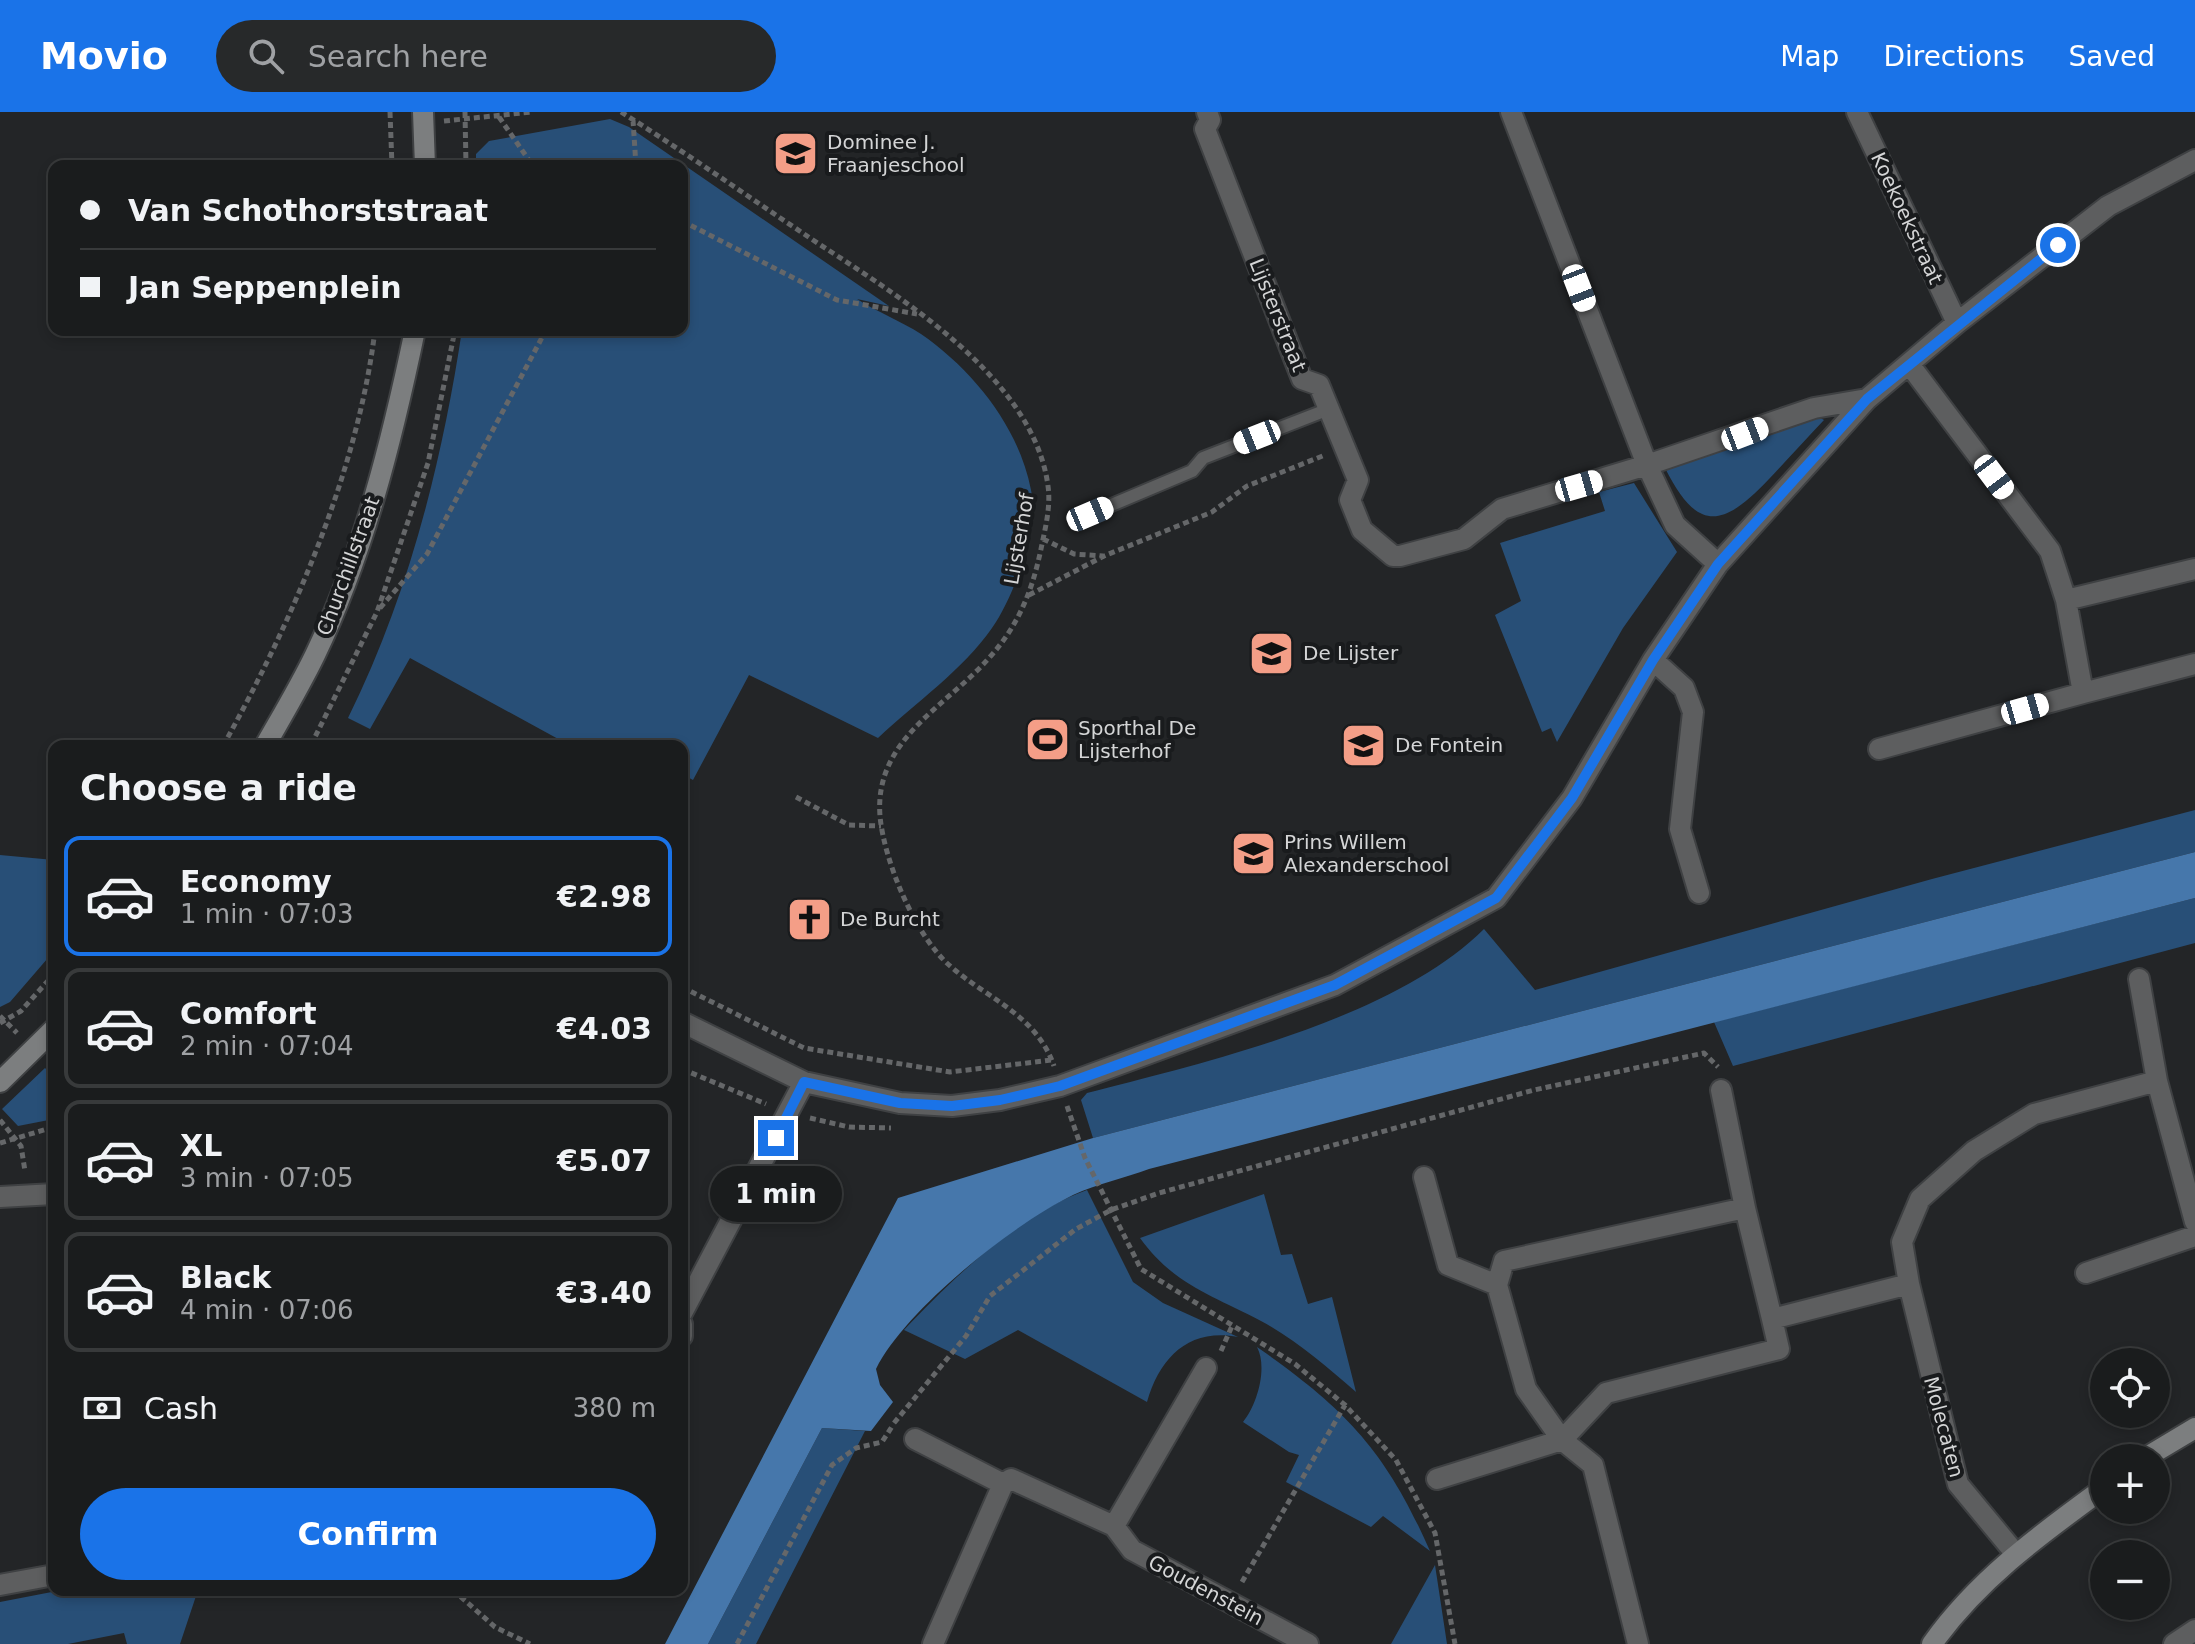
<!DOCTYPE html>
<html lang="en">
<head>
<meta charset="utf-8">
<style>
	body { margin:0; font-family:"DejaVu Sans",sans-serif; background:#27292a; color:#f1f3f6; height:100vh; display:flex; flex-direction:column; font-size:30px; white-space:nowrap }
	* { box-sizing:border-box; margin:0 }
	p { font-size:26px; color:#9fa1a4 }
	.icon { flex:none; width:44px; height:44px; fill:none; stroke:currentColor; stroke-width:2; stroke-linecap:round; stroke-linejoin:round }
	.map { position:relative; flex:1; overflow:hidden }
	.panel { position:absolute; left:48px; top:628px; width:640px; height:856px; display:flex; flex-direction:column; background:#1a1c1d; border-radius:16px; box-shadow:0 4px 12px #0003,0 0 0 2px #383a3b }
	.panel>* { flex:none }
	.hud { position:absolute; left:48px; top:48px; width:640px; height:176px; border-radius:16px; box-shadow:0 4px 12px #0003,0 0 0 2px #383a3b; display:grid; align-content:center; height:176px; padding:0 32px; background:#1a1c1d }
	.tools { position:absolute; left:2090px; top:1236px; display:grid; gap:16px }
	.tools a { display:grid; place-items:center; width:80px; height:80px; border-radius:50%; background:#1a1c1d; box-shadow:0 4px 12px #0003,0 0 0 2px #383a3b; font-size:40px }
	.end { position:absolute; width:36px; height:36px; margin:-18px; border:10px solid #1a73e8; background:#fff; box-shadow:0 0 0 4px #fff }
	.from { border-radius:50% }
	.bubble { position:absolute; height:56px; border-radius:28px; background:#1a1c1d; box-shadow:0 4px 12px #0003,0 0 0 2px #383a3b; font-size:26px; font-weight:700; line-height:56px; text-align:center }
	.car { position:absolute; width:24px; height:48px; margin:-24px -12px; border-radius:10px; box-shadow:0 0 6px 2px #0007; background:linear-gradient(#fff 24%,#345 0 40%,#fff 0 76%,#345 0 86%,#fff 0) }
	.hud b { display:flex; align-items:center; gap:28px; height:76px; font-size:30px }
	.hud b+b { border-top:2px solid #383a3b }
	.hud i { width:20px; height:20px; background:#f1f3f6 }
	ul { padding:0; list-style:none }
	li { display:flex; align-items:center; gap:24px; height:120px; margin:0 16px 12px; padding:0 16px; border:4px solid #383a3b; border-radius:16px }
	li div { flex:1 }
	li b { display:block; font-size:30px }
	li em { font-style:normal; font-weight:700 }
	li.active { border-color:#1a73e8 }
	li>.icon { width:72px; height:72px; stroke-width:1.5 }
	h2 { padding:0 32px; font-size:36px; line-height:96px }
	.pay { display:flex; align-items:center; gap:20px; height:88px; padding:0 32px; font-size:30px }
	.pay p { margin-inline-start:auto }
	.button { display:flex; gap:16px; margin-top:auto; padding:16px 32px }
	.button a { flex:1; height:92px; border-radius:48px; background:#1a73e8; color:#fff; font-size:32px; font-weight:700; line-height:92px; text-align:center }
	header { display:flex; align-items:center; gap:48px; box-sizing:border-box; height:112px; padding:0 40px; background:#1a73e8; color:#fff }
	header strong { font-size:38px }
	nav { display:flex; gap:44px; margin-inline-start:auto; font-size:28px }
	.search { width:560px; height:72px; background:#27292a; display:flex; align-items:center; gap:20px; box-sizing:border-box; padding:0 28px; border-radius:44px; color:#9fa1a4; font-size:30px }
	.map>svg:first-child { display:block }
</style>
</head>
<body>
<header>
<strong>Movio</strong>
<div class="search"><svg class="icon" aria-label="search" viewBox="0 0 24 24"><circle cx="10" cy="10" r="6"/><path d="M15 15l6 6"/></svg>Search here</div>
<nav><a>Map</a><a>Directions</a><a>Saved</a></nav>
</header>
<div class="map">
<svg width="2195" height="1532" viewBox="0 0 2195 1532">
	<rect width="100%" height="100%" fill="#232527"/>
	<path fill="#284f77" d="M610 7 629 15 889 194 857 187C877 200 901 209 921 222 973 258 1019 315 1031 378 1039 415 1014 485 992 516 963 558 915 591 878 626L749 563 693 668 682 662V634H571L410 546 370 617 348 606C408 485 442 351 462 218H682V54H476V42L489 29Z
		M1817 304 1824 308C1805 328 1787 348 1769 367 1722 417 1697 420 1665 356Z
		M1634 371 1677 440 1623 516 1557 630 1551 616 1542 620 1495 503 1521 489 1500 431 1605 399 1599 380Z
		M2195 698V740L1093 1026 1081 988 1087 981C1208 950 1395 906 1484 817L1535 878 1932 767Z
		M0 743 54 748V839L10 890 0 895Z
		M2195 786V831L1733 954 1714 910Z
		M45 956 54 965V1007L18 1014 2 997Z
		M1087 1078 1133 1170 1163 1191 1238 1225C1189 1216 1160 1245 1147 1290L1018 1218 965 1247 904 1218C952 1167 1019 1102 1087 1078Z
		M1264 1082 1281 1143 1292 1142 1308 1192 1332 1185 1356 1280C1326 1254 1296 1228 1261 1209 1212 1183 1174 1173 1140 1126Z
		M1257 1235C1346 1297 1386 1339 1430 1439L1383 1404 1371 1415 1286 1370 1299 1343 1289 1340 1243 1310C1257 1293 1268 1256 1257 1235Z
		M822 1316 865 1319 756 1532H708Z
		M1435 1453 1447 1532H1391Z
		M62 1478H198L180 1532H127L124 1521 68 1532H0V1490Z"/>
	<path fill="#4677ab" d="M2195 740V786L1149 1057C1125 1066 1097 1072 1073 1083 1013 1112 905 1198 876 1257L880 1273 893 1290 871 1319 822 1316 708 1532H665L898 1086 1093 1026Z"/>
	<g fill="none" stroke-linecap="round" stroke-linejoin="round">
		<defs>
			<path id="lane" d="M1090 402 1192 359 1203 346 1329 297"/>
			<path id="street" d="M1207 0 1210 8 1205 17 1302 267 1319 273 1358 368 1350 388 1362 418 1393 444H1400L1464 427 1502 397 1647 353 1511 0
				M1857 0 1957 211
				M1718 452 1675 413 1647 353 1814 296 1867 287
				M2066 488 2195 457
				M1653 548 1684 576 1693 600 1680 717 1699 781
				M2083 581 2195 552
				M1879 637 2083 581 2066 488 2050 439 1909 252
				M2139 867 2157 969
				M682 910 804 970 900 991 952 994 1000 988 1060 974 1335 873 1496 786 1572 686 1653 548 1718 452 1867 287 1957 211 2108 94 2195 48
				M1721 978 1745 1096
				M1424 1065 1448 1153 1497 1173
				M0 1085 54 1082
				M2086 1161 2195 1124
				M1909 1172 1902 1130 1920 1087 1974 1039 2034 1002 2157 969 2195 1110
				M682 1201 804 970
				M682 1212V1224
				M915 1327 1003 1372 1011 1367 1114 1414 1132 1438 1308 1532
				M1437 1367 1562 1328 1606 1281 1779 1237 1772 1207
				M1114 1414 1206 1256
				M0 1473 54 1463
				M933 1532 1003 1372
				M1638 1532 1593 1353 1562 1328 1526 1277 1497 1173 1504 1149 1745 1096 1772 1207 1909 1172 1958 1372 2015 1441
				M2174 1532 2195 1518"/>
			<path id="secondary" d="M423 0 425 54
				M265 634C282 604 300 574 315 543 364 441 392 328 415 218
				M0 970 54 917
				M2145 1346 2195 1316
				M1932 1532C1978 1467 2041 1422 2104 1376"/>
		</defs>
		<use href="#lane" stroke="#3f4143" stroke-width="16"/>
		<use href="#street" stroke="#3f4143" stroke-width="24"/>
		<use href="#secondary" stroke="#3f4143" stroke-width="24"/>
		<path stroke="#656769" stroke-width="5" stroke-dasharray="6 4" stroke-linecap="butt" d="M390 0 392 54
			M465 0 466 54
			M621 0C683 39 743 81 804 122 889 179 1033 261 1048 374 1051 395 1045 417 1041 437 1032 480 1018 514 989 546 946 595 874 627 880 704 884 749 915 823 949 853 987 887 1036 902 1054 954
			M499 5 533 54
			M633 8 636 54
			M444 9 532 0
			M682 109 837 188 917 202
			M1043 427 1074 442 1103 444
			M1029 483 1104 444 1212 400 1247 374 1325 343
			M380 496 427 442 546 218
			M223 634C292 510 358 359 375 218
			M314 634 315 625 377 500 428 351 455 218
			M796 685 849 713 881 714
			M682 875 804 936 950 960 1052 948
			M0 904 17 921
			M0 911 21 899 54 862
			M682 957 766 992
			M1067 994 1085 1046 1141 1157 1295 1252 1345 1293 1396 1348 1435 1421 1455 1532
			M810 1006 849 1015 891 1016
			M0 1008 21 1034 25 1059
			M0 1031 54 1015
			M1221 1239 1232 1214
			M894 1311 966 1224 990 1184 1076 1117 1111 1098 1159 1081 1534 978 1704 941 1718 955
			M1242 1470 1345 1293
			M453 1478 495 1515 530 1532
			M737 1532 832 1353 856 1336 882 1330 893 1313"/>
		<use href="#lane" stroke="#5d5e5f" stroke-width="12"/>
		<use href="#street" stroke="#5d5e5f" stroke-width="20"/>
		<use href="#secondary" stroke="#7c7e7f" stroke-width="20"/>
	</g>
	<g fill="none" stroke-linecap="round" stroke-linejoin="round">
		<path stroke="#1a73e8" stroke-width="10" d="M776 1026 804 970 900 991 952 994 1000 988 1060 974 1335 873 1496 786 1572 686 1653 548 1718 452 1867 287 2058 133"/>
	</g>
	<defs>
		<symbol id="school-square" viewBox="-11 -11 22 22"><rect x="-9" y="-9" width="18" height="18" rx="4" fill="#f49e87" stroke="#191b1d"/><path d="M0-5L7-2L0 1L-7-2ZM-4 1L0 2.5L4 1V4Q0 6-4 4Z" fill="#111"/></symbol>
		<symbol id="stadium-square" viewBox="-11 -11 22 22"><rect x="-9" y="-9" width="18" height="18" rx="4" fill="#f49e87" stroke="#191b1d"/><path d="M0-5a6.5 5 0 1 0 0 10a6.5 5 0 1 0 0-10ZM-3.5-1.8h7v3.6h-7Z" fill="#111"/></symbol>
		<symbol id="church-square" viewBox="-11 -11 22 22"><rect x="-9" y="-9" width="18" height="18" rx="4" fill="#f49e87" stroke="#191b1d"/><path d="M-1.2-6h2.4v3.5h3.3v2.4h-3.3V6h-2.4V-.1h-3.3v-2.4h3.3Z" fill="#111"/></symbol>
	</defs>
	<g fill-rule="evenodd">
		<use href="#school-square" x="770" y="16" width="51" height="51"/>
		<use href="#school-square" x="1246" y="516" width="51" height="51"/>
		<use href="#stadium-square" x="1022" y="602" width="51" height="51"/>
		<use href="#school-square" x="1338" y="608" width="51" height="51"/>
		<use href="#school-square" x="1228" y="716" width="51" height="51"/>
		<use href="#church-square" x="784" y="782" width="51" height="51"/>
	</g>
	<g text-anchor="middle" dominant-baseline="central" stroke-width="8" stroke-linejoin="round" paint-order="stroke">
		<g font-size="20" fill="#d4d5d6" stroke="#191b1d" text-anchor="start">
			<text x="827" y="30">Dominee J.<tspan x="827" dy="23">Fraanjeschool</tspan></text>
			<text x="1303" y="541">De Lijster</text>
			<text x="1078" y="616">Sporthal De<tspan x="1078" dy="23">Lijsterhof</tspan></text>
			<text x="1395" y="633">De Fontein</text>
			<text x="1284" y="730">Prins Willem<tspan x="1284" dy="23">Alexanderschool</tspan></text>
			<text x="840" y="807">De Burcht</text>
		</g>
		<g font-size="20" fill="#d4d5d6" stroke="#191b1d">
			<text transform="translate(1907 106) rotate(65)">Koekoekstraat</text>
			<text transform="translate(1278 203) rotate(68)">Lijsterstraat</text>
			<text transform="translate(1019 427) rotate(-80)">Lijsterhof</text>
			<text transform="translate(348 454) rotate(-70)">Churchillstraat</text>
			<text transform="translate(1944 1315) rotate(75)">Molecaten</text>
			<text transform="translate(1206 1478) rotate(28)">Goudenstein</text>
		</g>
	</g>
</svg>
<div class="tools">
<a><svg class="icon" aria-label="locate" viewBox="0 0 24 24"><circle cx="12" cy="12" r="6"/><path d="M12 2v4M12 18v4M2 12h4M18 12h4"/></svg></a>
<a>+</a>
<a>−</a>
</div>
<i class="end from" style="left:2058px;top:133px"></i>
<i class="end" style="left:776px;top:1026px"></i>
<div class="bubble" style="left:710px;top:1054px;width:132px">1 min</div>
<i class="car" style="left:1579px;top:176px;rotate:159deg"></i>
<i class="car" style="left:1745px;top:322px;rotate:69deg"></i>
<i class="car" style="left:1257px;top:325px;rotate:248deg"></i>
<i class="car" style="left:1994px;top:365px;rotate:143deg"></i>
<i class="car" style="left:1579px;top:374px;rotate:74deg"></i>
<i class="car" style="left:1090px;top:402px;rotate:67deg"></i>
<i class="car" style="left:2025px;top:597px;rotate:74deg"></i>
<div class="hud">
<b><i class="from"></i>Van Schothorststraat</b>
<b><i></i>Jan Seppenplein</b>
</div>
<section class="panel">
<h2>Choose a ride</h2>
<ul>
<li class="active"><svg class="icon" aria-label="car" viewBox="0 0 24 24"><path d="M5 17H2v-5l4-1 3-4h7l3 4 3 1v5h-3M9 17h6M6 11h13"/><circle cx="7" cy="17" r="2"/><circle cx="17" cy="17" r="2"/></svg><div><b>Economy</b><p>1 min · 07:03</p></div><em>€2.98</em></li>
<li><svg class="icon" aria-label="car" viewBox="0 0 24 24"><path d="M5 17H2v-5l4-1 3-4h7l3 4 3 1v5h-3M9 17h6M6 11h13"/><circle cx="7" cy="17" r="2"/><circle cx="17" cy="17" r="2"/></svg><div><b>Comfort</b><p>2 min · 07:04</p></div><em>€4.03</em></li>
<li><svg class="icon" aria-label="car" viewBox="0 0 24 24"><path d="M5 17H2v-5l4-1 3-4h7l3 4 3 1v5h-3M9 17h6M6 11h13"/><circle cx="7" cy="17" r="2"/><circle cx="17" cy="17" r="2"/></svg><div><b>XL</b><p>3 min · 07:05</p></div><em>€5.07</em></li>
<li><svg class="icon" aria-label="car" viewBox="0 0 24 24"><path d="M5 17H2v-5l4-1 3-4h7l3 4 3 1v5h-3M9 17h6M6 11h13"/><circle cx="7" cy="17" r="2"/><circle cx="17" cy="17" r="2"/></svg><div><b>Black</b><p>4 min · 07:06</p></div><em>€3.40</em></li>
</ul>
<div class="pay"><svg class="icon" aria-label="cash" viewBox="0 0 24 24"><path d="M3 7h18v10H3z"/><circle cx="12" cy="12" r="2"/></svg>Cash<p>380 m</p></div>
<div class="button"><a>Confirm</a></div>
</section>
</div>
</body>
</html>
